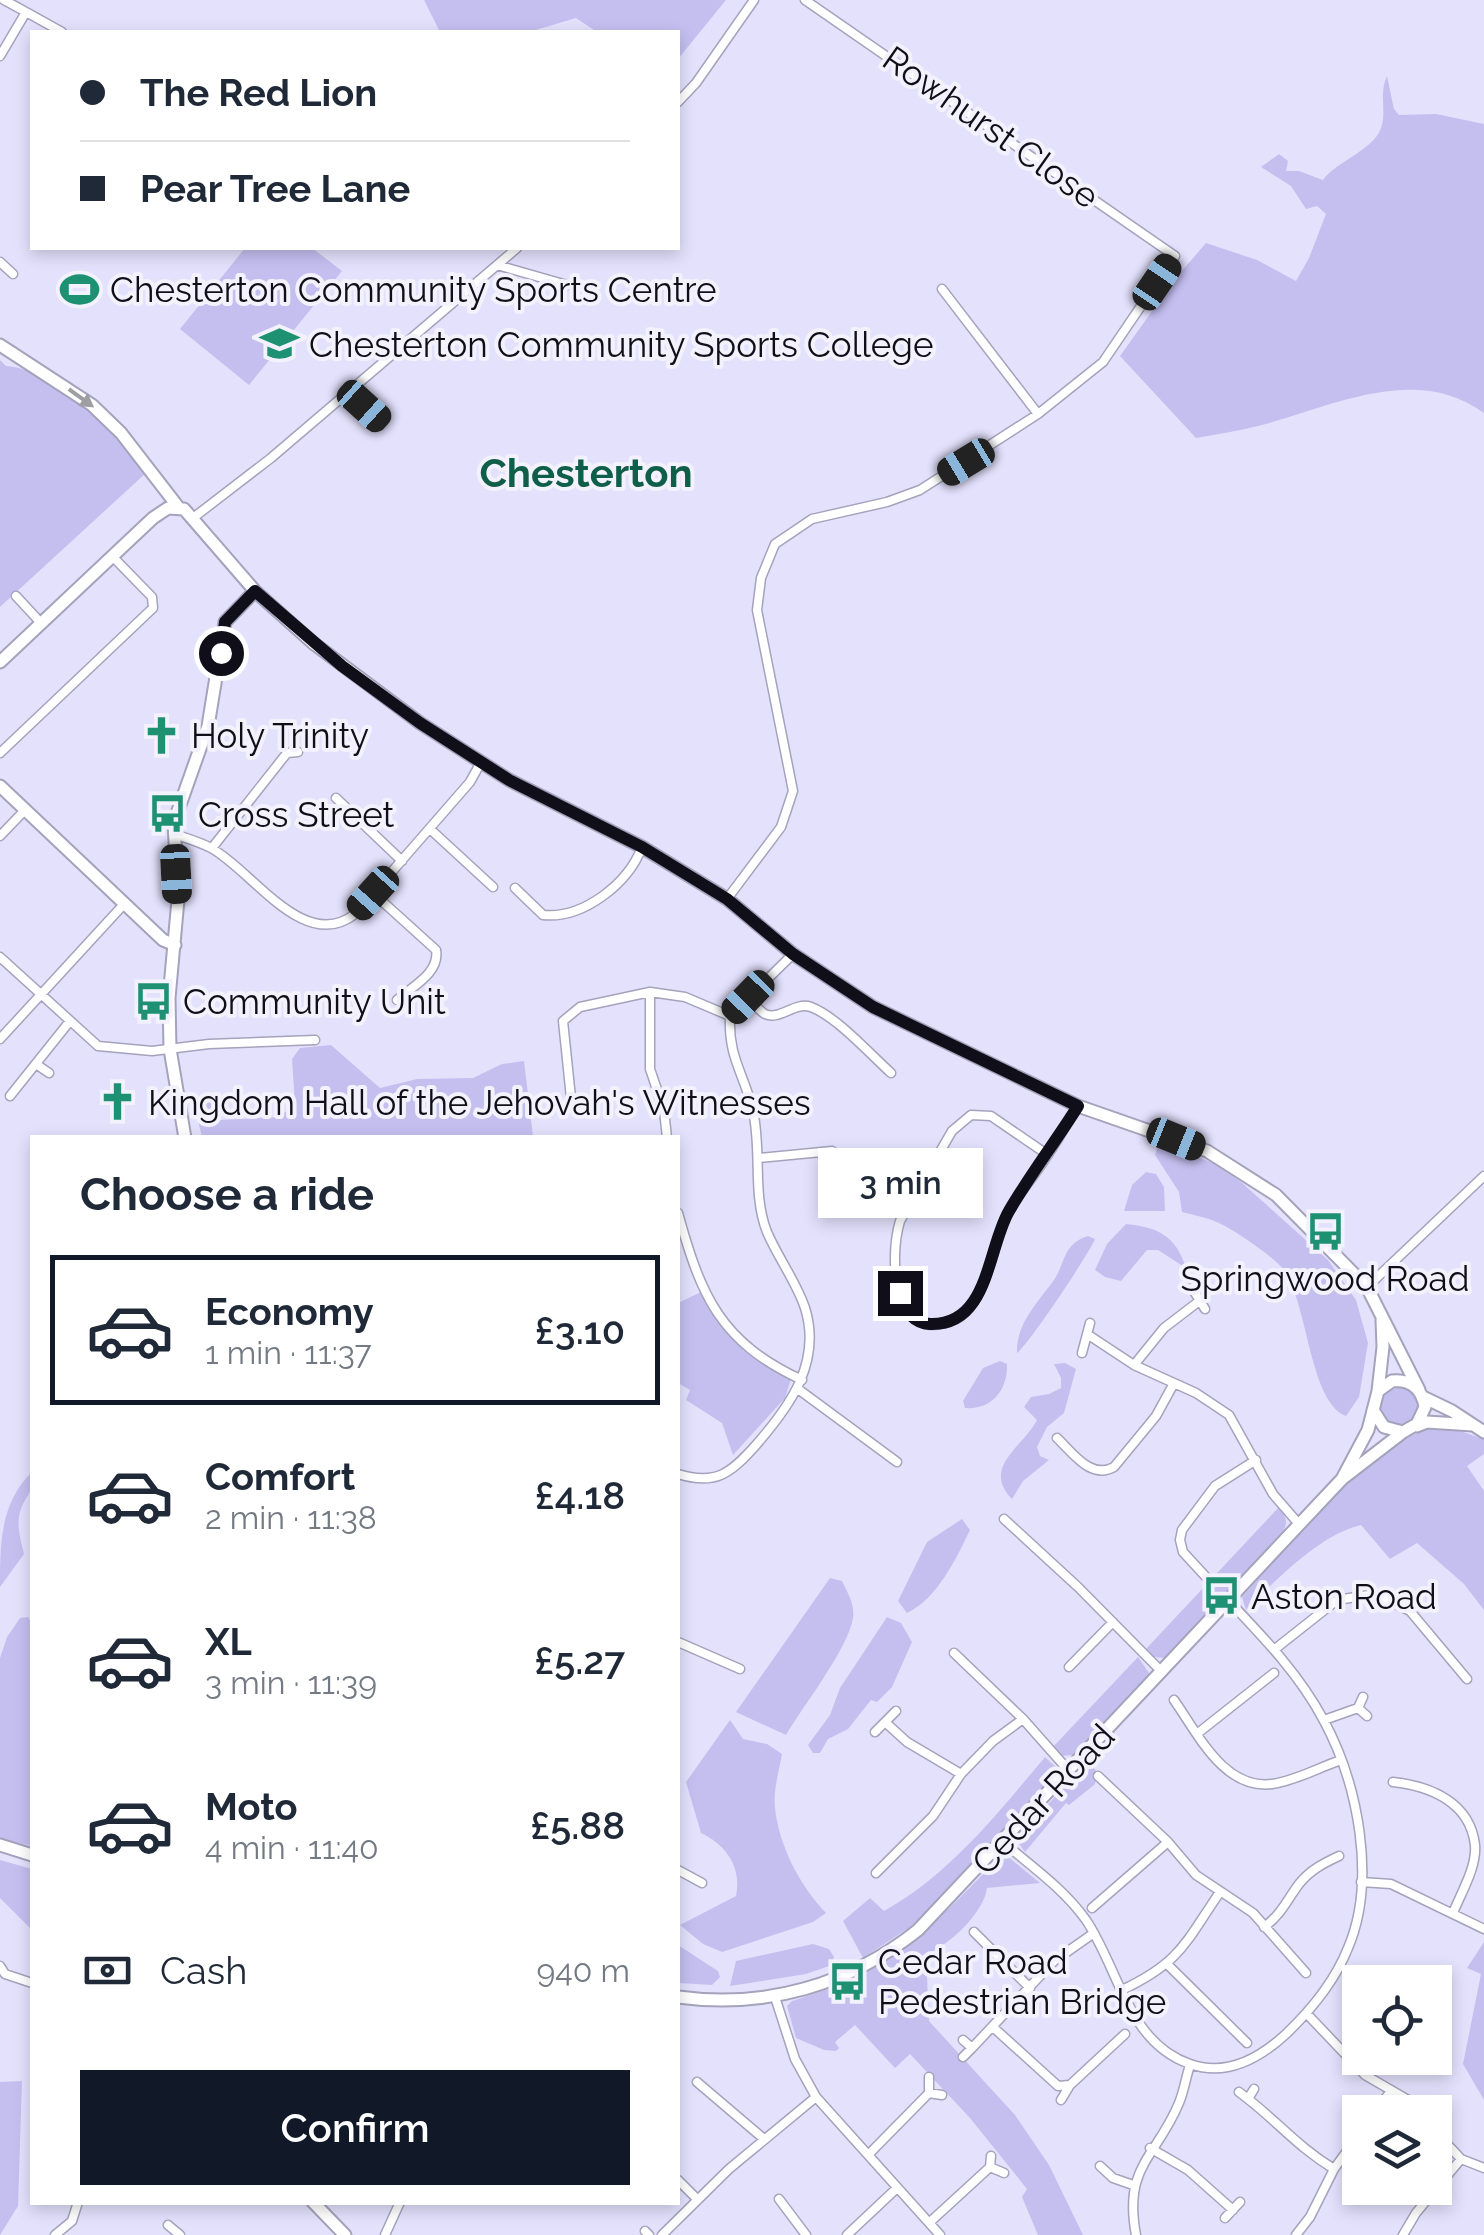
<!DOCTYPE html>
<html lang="en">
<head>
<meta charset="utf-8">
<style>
	body { margin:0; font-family:Raleway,sans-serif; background:#f6f6f7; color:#1f2937; height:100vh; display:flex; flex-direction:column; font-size:38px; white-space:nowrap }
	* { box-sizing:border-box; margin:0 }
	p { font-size:32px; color:#747a83 }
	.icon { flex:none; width:55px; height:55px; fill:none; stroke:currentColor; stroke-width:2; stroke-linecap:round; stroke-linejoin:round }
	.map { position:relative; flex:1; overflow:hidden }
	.details { position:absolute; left:30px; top:1135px; width:650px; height:1070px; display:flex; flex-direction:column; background:#fff; border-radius:0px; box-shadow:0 5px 15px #0003 }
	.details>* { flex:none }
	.banner { position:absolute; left:30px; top:30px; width:650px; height:220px; border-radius:0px; box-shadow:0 5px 15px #0003; display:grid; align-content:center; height:220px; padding:0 50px; background:#fff }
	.buttons { position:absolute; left:1342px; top:1965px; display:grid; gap:20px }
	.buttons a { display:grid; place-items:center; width:110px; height:110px; border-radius:0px; background:#fff; box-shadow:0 5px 15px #0003; font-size:50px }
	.end { position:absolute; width:45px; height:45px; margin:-22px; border:12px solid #100e18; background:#fff; box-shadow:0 0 0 5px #fff }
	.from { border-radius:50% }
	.bubble { position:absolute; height:70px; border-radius:0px; background:#fff; box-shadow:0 5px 15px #0003; font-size:32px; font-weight:600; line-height:70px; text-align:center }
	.car { position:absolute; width:30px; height:60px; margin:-30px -15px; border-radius:12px; box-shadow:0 0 8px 2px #0007; background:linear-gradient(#222 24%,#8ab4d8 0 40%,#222 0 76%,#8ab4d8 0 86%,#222 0) }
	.banner b { display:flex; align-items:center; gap:35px; height:95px; font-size:38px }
	.banner b+b { border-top:2px solid #e0e1e3 }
	.banner i { width:25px; height:25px; background:#1f2937 }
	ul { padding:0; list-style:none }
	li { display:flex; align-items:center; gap:30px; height:150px; margin:0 20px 15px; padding:0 30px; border:5px solid transparent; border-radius:0px }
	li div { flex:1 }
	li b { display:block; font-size:38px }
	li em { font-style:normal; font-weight:600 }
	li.current { border-color:#111827 }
	li>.icon { width:90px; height:90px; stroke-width:1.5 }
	h2 { padding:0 50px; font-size:45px; line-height:120px }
	.pay { display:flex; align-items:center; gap:25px; height:110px; padding:0 50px; font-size:38px }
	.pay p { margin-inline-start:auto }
	.primary-button { display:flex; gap:20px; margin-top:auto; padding:20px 50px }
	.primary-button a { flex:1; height:115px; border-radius:0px; background:#111827; color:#fff; font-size:40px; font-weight:600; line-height:115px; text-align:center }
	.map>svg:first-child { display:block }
</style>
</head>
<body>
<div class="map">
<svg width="1484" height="2235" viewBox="0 0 1484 2235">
	<rect width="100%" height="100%" fill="#e4e1fd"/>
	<path fill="#c5bff0" d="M424 0H726L678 59V32H597L576 18 529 32H440Z
		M1387 76 1394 109 1399 115 1436 114 1484 124V413C1415 362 1329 408 1258 426 1238 431 1217 434 1196 438L1120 356 1175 279 1206 243 1257 260 1296 281 1309 258 1326 214 1317 206 1306 209 1291 186 1261 167 1279 154 1288 161 1286 171H1299L1323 180C1337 160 1376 150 1382 125 1386 109 1379 93 1387 76Z
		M245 248H312L342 271 249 385 180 329Z
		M0 360 6 366C57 369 117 436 146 473L0 607Z
		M331 1045 380 1088 417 1079 473 1078 502 1064 524 1061 533 1136 554 1137H202L194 1104 216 1102 218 1120 279 1117 295 1104 292 1059 300 1048Z
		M1159 1142 1213 1163 1241 1182 1328 1260 1356 1300 1368 1343 1359 1397 1346 1416C1309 1402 1308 1301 1283 1269 1273 1256 1234 1230 1219 1223 1208 1218 1194 1215 1182 1212L1179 1192 1155 1155Z
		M1146 1172 1156 1174 1164 1187 1165 1211H1124L1132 1185Z
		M1126 1224C1158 1227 1176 1236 1186 1268L1158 1250H1147L1121 1281 1105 1277 1095 1270 1107 1244Z
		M1088 1236 1095 1239C1089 1254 1029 1344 1017 1353 1016 1325 1036 1304 1051 1284 1066 1266 1061 1244 1088 1236Z
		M701 1292C724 1329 751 1360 791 1379L785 1398 733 1455 722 1423 686 1400 690 1390 678 1383V1303Z
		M1000 1361 1007 1364C1008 1390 992 1410 965 1408L963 1401 983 1368Z
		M1065 1363 1076 1369 1064 1413 1047 1427 1037 1447 1040 1456 1049 1460 1023 1481 1012 1499C981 1467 1023 1447 1037 1420L1024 1407 1031 1397 1049 1394 1061 1388V1378L1054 1364Z
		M1380 1407a19 19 0 1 1 38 0a19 19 0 1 1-38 0Z
		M1445 1426 1484 1439V1454L1467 1466 1484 1491V1610L1464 1584 1417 1543 1390 1559 1361 1525C1319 1535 1276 1580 1246 1610L1242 1597C1291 1545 1372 1433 1445 1426Z
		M32 1472C33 1497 26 1493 20 1512 16 1526 21 1541 24 1554L0 1587C0 1544 0 1503 32 1472Z
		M1279 1507C1289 1521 1288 1525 1278 1539L1171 1654 1164 1658 1153 1657 1145 1650Z
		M962 1519 970 1530C956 1559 937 1599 907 1613L898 1601 927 1542Z
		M830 1578 842 1581C848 1593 855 1605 853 1618 848 1649 803 1706 786 1735L736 1712Z
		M28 1617 32 1624V1846L0 1839V1658L7 1637 20 1618Z
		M887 1617 901 1623 912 1642 892 1687 877 1702 871 1700 848 1729 828 1739 820 1753H813L808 1745 830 1715 840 1688Z
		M1138 1657 1149 1673 1146 1679 1076 1755 1059 1756 1052 1748Z
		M730 1720 743 1739 767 1744 782 1754C779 1771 773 1791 775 1808 779 1846 800 1886 826 1913L813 1922 722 1952 703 1944 680 1925 736 1896C742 1867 726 1845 701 1833L686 1782Z
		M1045 1757 1057 1768 1051 1782 913 1925 863 1958 843 1921 870 1898 884 1911C949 1875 998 1813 1045 1757Z
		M1088 1762 1100 1775 1094 1785 1069 1805 1066 1803 1025 1852 1018 1842V1836Z
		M1006 1855 1040 1883 987 1888C984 1913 949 1945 926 1955L929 2021 1015 2115 1049 2165 1083 2235H1038L1022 2197 1027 2189 970 2118 910 2054 895 2068 855 2025 835 2042 839 2048 836 2051 824 2050 796 2038 787 2006 792 2001C819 1992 847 1984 872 1969 922 1939 960 1898 1000 1856Z
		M0 1860 32 1869V1930L0 1898Z
		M1484 1942V2100L1463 2064 1481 1974 1467 1968Z
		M813 1944 829 1949 834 1957 832 1965 806 1974 730 1986 736 1961Z
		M678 1945 718 1971 720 1977 712 1985 678 1983Z
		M22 2081 18 2206 0 2235V2082Z"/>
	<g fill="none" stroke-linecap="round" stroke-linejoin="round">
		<defs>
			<path id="street" d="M26 12 62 32
				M0 56 26 12 4 0
				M678 102 696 83 754 0
				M0 262 13 274
				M497 265 567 285
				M942 289 1038 414
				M349 392 379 419
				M193 518 271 458 517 248
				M16 596 41 623
				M0 753 153 608 152 597 112 556
				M336 798 402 861
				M430 829 493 887
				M174 834C186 838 200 842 211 848 252 870 304 954 355 914L470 782 481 762
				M0 836 25 810
				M212 848 287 753 298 752
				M515 888 543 915C583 919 628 884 642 847
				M373 893 436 950C440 973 413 986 397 1000
				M727 899 781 827 793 791 757 610 761 578 775 544 812 519 887 502 920 490 1038 414 1103 362 1175 256 805 0
				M0 957 98 1046 152 1051 209 1044 315 1040
				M650 992V1069L664 1110 667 1138
				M748 997C753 1002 759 1011 765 1014 780 1021 795 1001 811 1007 837 1017 870 1054 891 1073
				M0 1039 125 903
				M36 1064 49 1073
				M10 1096 70 1021
				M571 1098 563 1021 580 1007 650 992 685 997 730 1016
				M1048 1155 991 1116 971 1115 952 1131 900 1221C888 1261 894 1348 956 1319 985 1305 994 1244 1006 1217 1016 1196 1033 1178 1045 1159 1057 1142 1067 1123 1078 1106
				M759 1158 832 1151
				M678 1213C701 1296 720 1342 802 1380
				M1367 1287 1484 1176
				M1192 1288 1205 1309
				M1087 1334 1134 1365 1196 1393 1229 1415 1273 1494 1299 1524
				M1082 1353 1090 1323
				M1134 1365 1164 1328 1198 1302
				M798 1389 897 1462
				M1057 1438C1073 1453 1091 1480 1114 1467L1156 1416 1173 1385
				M678 1474C716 1486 731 1473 756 1445 790 1406 822 1362 805 1308 796 1281 778 1258 767 1232 752 1194 762 1151 753 1111 744 1073 728 1058 730 1016L793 954
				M1004 1519 1078 1587 1162 1672
				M1206 1577 1183 1552 1180 1540 1182 1530 1215 1486 1256 1460
				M678 1642 740 1669
				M1275 1649 1337 1600 1375 1594 1410 1611 1467 1679
				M954 1653 1023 1719 1069 1771
				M1069 1667 1113 1622
				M1363 1697 1358 1708 1367 1716
				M1174 1700C1198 1734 1224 1790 1272 1784 1295 1781 1320 1767 1341 1760
				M1324 1720 1358 1708
				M885 1722 907 1742 961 1774
				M875 1732 896 1711
				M1198 1733 1274 1673
				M1098 1776 1168 1842 1196 1875 1253 1913 1306 1973
				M1393 1782C1430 1786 1470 1802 1475 1845 1477 1867 1461 1893 1453 1913
				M1003 1842C1031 1866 1064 1889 1086 1920 1119 1969 1128 2043 1190 2064 1226 2077 1260 2058 1286 2034 1311 2010 1335 1981 1348 1948 1377 1880 1358 1783 1323 1719 1299 1674 1264 1638 1229 1601
				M678 1870 702 1883
				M876 1873 933 1816 961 1774 993 1741 1023 1719
				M1361 1882 1391 1884 1484 1929
				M1092 1908 1168 1842
				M1264 1927C1281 1915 1287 1900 1299 1884 1310 1870 1324 1863 1339 1856
				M974 1932 1030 1988
				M1168 1965 1247 2043
				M0 1966 5 1974 32 1983
				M1408 1982 1413 1975
				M1122 1990C1181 1962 1185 1943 1220 1892
				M775 1997 795 2059 816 2097 940 2235
				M1307 2014 1365 2075 1415 2104 1423 2112
				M994 2028 1058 2086 1070 2085
				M972 2048 1054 1961 1094 1933
				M963 2057 972 2048 963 2040
				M1350 2062 1360 2049
				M929 2077V2093L942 2095
				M697 2082 764 2139
				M1239 2092 1248 2099 1254 2089
				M1248 2099C1279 2123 1299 2148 1334 2169
				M1061 2100 1070 2085 1125 2034
				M1375 2112 1391 2091
				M1435 2131 1461 2159 1484 2168
				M1150 2148 1188 2170 1233 2210
				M868 2155 929 2093
				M991 2156 990 2167 1004 2173
				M1100 2166 1113 2178 1133 2185
				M678 2180 697 2199
				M779 2199 806 2235
				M1225 2218 1240 2202
				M930 2222 990 2167
				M168 2225 180 2235
				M645 2231 649 2235
				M55 2235 72 2221 78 2202
				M385 2235 400 2202
				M662 2235 729 2169 816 2097
				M847 2235 897 2188
				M1136 2235C1123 2166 1156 2158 1179 2103 1184 2091 1186 2077 1190 2065
				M1296 2235 1310 2217 1334 2169 1360 2133
				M1403 2235 1416 2213 1461 2159"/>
			<path id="secondary" d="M0 345 92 405 121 433 179 508
				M0 662 153 518 168 508 184 509 255 591 313 643 420 723 509 780 642 847 727 899 793 954 873 1007 1078 1106 1207 1151 1276 1195 1367 1287 1419 1390
				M0 786 163 940 175 945
				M185 1138 170 1049 169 998 178 900 174 822 208 726 225 622 255 591
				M1378 1391 1383 1347 1382 1320
				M1423 1397 1452 1411 1484 1432
				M1373 1410 1384 1427 1403 1432
				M1417 1426 1427 1422 1473 1425
				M0 1845 32 1855
				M678 1997C766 2009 849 1985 918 1930L1342 1479 1403 1432 1417 1424 1425 1407C1422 1389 1411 1379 1392 1381L1378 1391 1368 1430 1342 1479
				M313 2202 345 2235"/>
		</defs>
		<use href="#street" stroke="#a5a2bc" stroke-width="11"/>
		<use href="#secondary" stroke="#a5a2bc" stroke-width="15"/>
		<use href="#street" stroke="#fff" stroke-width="8"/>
		<use href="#secondary" stroke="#fff" stroke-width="11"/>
	</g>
	<defs><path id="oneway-solid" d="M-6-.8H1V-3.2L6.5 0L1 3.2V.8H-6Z" transform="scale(2.5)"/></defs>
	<use fill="#9f9fa3" href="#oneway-solid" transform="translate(81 398) rotate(36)"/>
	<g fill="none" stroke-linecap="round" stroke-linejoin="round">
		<path stroke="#100e18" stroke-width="12" d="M221 653 225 622 255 591 342 666 420 723 509 780 642 847 727 899 793 954 873 1007 1078 1106C1056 1141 1030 1175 1009 1211 987 1249 989 1326 930 1324 912 1323 904 1309 900 1293"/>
	</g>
	<defs>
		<symbol id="stadium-bare" viewBox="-9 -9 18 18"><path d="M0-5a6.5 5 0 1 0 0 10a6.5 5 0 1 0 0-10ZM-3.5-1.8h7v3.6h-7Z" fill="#1f9173" stroke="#f2f1fc" stroke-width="2.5" paint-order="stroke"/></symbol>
		<symbol id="school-bare" viewBox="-9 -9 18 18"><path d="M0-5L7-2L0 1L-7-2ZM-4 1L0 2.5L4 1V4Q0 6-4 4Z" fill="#1f9173" stroke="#f2f1fc" stroke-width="2.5" paint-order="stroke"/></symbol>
		<symbol id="church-bare" viewBox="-9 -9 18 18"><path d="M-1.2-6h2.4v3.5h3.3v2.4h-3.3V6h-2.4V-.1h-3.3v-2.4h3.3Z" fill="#1f9173" stroke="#f2f1fc" stroke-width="2.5" paint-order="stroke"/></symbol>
		<symbol id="bus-bare" viewBox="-9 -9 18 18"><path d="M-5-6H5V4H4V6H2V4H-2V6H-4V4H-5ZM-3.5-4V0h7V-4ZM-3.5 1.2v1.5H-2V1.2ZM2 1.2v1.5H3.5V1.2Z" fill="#1f9173" stroke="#f2f1fc" stroke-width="2.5" paint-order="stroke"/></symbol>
	</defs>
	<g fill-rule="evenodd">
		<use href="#stadium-bare" x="52" y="262" width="55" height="55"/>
		<use href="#school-bare" x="252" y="316" width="55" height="55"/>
		<use href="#church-bare" x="134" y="708" width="55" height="55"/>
		<use href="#bus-bare" x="140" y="786" width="55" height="55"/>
		<use href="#bus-bare" x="126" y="974" width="55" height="55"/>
		<use href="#church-bare" x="90" y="1074" width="55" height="55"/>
		<use href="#bus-bare" x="1298" y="1204" width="55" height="55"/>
		<use href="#bus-bare" x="1194" y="1568" width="55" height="55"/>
		<use href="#bus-bare" x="820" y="1954" width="55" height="55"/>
	</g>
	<g text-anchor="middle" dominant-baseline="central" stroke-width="8" stroke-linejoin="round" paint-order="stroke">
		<g font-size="35" fill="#100e18" stroke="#f2f1fc">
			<text transform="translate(991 127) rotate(35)">Rowhurst Close</text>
			<text transform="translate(1043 1799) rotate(-47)">Cedar Road</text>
		</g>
		<g font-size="35" fill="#100e18" stroke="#f2f1fc" text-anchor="start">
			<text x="110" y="289">Chesterton Community Sports Centre</text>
			<text x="309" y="344">Chesterton Community Sports College</text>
			<text x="191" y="735">Holy Trinity</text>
			<text x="198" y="814">Cross Street</text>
			<text x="183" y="1001">Community Unit</text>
			<text x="148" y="1102">Kingdom Hall of the Jehovah's Witnesses</text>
			<text x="1325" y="1278" text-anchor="middle">Springwood Road</text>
			<text x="1251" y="1596">Aston Road</text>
			<text x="878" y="1961">Cedar Road<tspan x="878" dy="40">Pedestrian Bridge</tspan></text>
		</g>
		<g font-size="40" font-weight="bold" fill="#0f5e4a" stroke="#f2f1fc">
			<text x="586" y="472">Chesterton</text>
		</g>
	</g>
</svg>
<div class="buttons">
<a><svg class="icon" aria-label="locate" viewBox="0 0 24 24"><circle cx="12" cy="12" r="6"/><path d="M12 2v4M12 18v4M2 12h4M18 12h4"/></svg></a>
<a><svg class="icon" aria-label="layers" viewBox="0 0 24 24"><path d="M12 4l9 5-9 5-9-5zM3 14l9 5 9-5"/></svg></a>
</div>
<i class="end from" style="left:221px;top:653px"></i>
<i class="end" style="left:900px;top:1293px"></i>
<div class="bubble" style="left:818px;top:1148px;width:165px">3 min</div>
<i class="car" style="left:1157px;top:282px;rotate:34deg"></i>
<i class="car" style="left:364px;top:406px;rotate:132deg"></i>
<i class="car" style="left:966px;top:462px;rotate:239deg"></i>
<i class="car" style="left:176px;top:874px;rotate:177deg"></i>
<i class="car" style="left:373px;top:893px;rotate:222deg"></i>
<i class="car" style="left:748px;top:997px;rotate:224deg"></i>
<i class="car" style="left:1176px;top:1139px;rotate:112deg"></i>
<div class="banner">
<b><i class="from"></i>The Red Lion</b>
<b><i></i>Pear Tree Lane</b>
</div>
<section class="details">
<h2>Choose a ride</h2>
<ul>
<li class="current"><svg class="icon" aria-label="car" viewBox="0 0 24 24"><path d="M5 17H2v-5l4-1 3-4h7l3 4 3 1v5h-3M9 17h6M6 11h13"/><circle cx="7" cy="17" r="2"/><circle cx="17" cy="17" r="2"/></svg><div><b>Economy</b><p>1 min · 11:37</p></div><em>£3.10</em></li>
<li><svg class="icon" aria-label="car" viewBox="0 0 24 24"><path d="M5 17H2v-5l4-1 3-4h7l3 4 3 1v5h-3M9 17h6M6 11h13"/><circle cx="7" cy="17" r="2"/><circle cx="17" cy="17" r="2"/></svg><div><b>Comfort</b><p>2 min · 11:38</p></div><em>£4.18</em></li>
<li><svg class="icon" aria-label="car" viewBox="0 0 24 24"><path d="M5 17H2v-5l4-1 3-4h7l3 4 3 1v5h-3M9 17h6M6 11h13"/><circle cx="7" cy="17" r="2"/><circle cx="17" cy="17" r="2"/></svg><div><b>XL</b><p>3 min · 11:39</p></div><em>£5.27</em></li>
<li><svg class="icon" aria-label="car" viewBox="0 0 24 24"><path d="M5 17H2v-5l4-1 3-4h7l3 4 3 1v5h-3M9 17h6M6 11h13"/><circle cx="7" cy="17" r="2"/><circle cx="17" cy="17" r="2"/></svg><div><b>Moto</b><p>4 min · 11:40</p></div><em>£5.88</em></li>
</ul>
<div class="pay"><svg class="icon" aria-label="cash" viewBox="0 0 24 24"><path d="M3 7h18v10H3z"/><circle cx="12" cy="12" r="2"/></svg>Cash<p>940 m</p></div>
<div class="primary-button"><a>Confirm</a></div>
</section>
</div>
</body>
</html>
